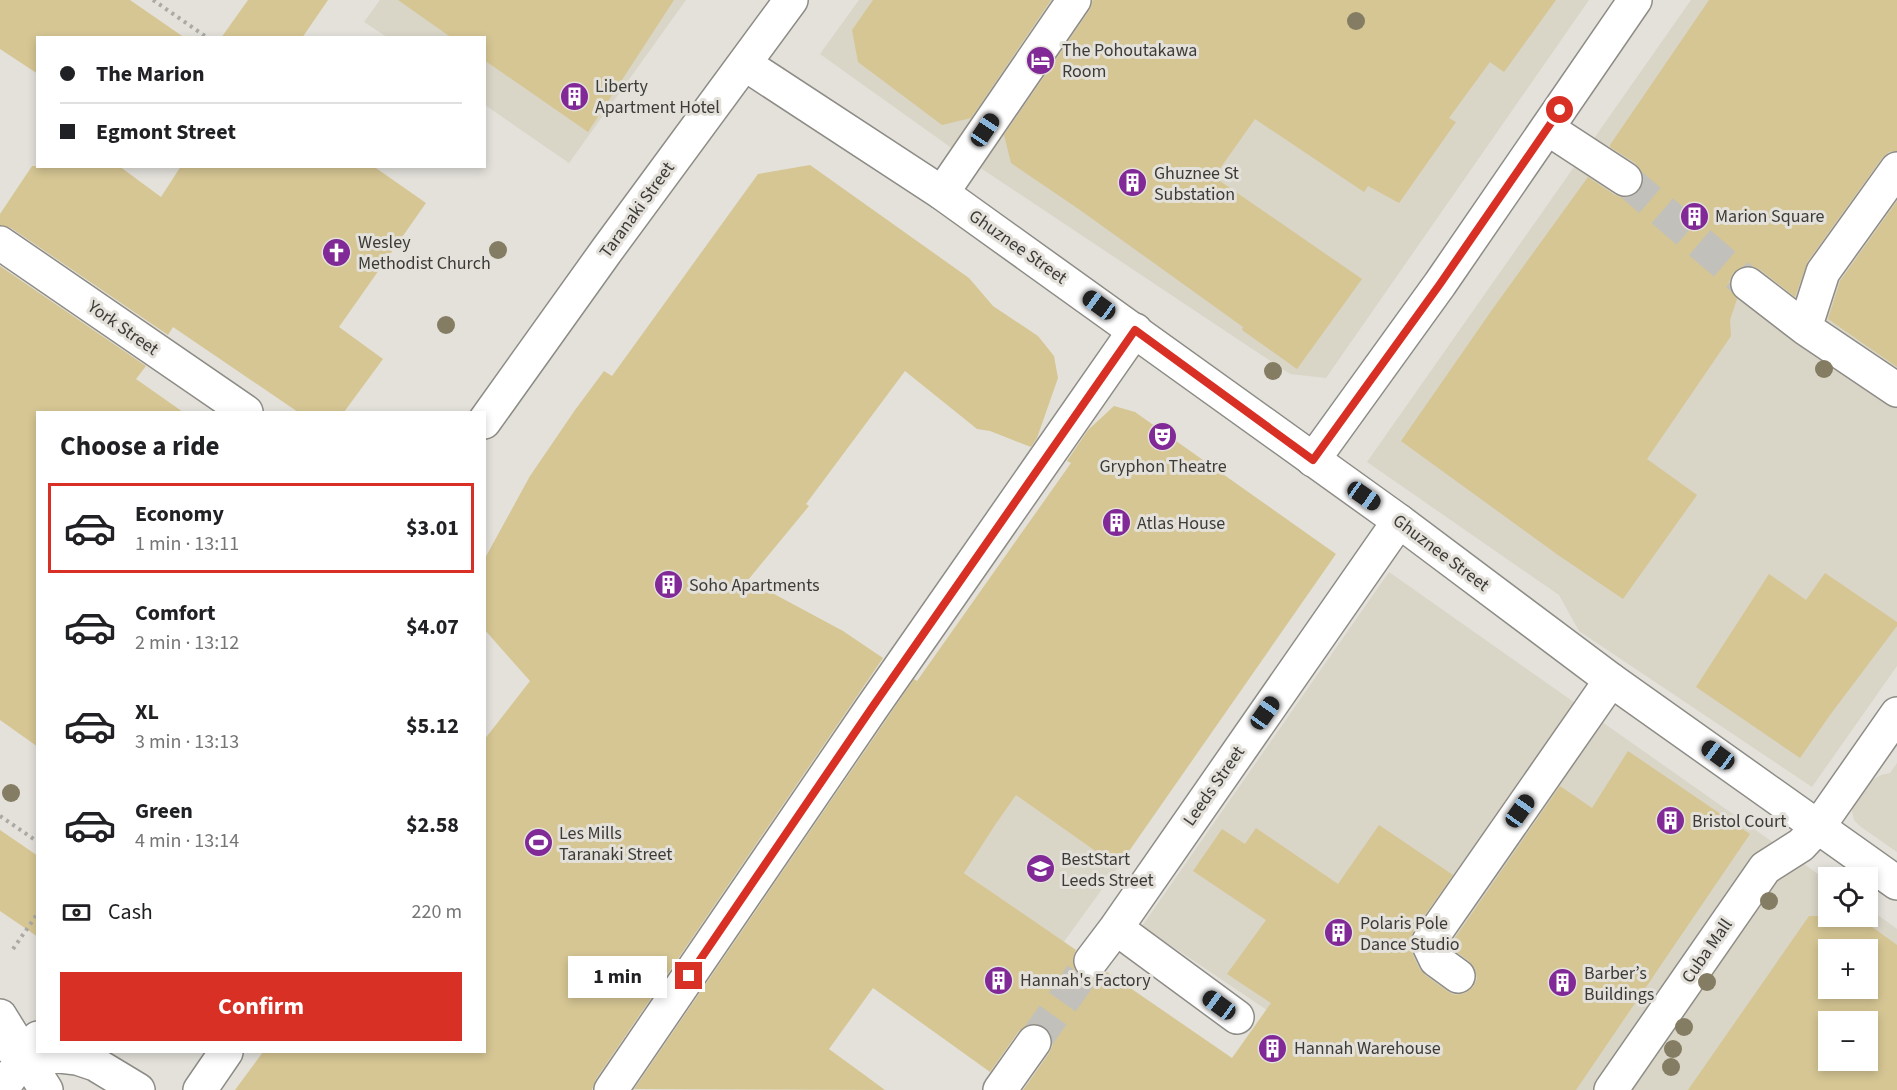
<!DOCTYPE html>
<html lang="en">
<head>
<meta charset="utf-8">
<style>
	body { margin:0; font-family:"Source Sans 3",sans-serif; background:#f6f6f6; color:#202124; height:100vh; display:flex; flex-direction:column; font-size:22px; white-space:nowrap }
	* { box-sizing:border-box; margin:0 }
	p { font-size:20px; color:#757577 }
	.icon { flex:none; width:33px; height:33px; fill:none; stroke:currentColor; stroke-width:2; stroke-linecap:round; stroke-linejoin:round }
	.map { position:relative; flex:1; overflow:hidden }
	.drawer { position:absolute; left:36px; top:411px; width:450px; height:642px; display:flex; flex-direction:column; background:#fff; border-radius:0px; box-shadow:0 3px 9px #0003 }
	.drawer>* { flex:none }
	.banner { position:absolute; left:36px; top:36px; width:450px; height:132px; border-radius:0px; box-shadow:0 3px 9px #0003; display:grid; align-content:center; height:132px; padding:0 24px; background:#fff }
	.fabs { position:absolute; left:1818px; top:867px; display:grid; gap:12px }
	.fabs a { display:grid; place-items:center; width:60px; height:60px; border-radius:0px; background:#fff; box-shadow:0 3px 9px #0003; font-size:30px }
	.end { position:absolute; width:27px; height:27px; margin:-14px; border:8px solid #d93025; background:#fff; box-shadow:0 0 0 3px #fff }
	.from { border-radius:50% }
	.bubble { position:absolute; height:42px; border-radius:0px; background:#fff; box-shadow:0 3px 9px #0003; font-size:20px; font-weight:700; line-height:42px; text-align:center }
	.car { position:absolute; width:18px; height:36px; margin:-18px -9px; border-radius:8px; box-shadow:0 0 4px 2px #0007; background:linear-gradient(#222 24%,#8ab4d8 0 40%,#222 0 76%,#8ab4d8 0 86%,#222 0) }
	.banner b { display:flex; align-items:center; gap:21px; height:57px; font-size:22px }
	.banner b+b { border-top:2px solid #e0e0e0 }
	.banner i { width:15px; height:15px; background:#202124 }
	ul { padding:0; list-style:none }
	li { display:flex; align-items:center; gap:18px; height:90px; margin:0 12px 9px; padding:0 12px; border:3px solid transparent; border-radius:0px }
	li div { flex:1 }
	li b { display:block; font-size:22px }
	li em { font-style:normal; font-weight:700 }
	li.current { border-color:#d93025 }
	li>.icon { width:54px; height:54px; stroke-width:1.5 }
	h2 { padding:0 24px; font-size:27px; line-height:72px }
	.pay { display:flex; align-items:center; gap:15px; height:66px; padding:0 24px; font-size:22px }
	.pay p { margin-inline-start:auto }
	.button { display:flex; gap:12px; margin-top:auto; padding:12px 24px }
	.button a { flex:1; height:69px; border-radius:0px; background:#d93025; color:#fff; font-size:24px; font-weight:700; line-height:69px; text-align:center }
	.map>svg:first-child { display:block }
</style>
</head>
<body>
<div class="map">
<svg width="1897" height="1090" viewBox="0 0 1897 1090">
	<rect width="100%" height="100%" fill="#e3e1da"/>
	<path fill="#d9d5c7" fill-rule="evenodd" d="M380 0H686L569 163 485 105 484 38 387 37 364 22Z
		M859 0H1589L1326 378 1290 374 967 159 820 54Z
		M1691 0H1897V666L1812 787 1579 631 1559 595 1367 462Z
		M1389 572 1828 881V916H1868V908L1897 929V1090H1360L1368 1078 1142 926ZM1828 950H1868V988H1828ZM1828 1022H1868V1060H1828Z
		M1897 763V852L1861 827 1854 820 1852 811 1853 806 1869 782 1881 775 1890 773Z
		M1014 793 1118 867 1063 943 962 871Z"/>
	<path fill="#d6c694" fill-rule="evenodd" d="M0 0H130L185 38H38V74L0 49Z
		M248 0H328L302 38H221Z
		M398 0H674L588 132 484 60V38H452Z
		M873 0H1051L971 118 942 125 858 62 852 30Z
		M1093 0H1556L1504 72 1490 62 1449 118 1456 122 1399 203 1368 186 1364 192 1255 119 1214 177 1362 279 1297 369 1242 330 1243 327 1080 210 1011 163 1004 135 1089 11Z
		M1709 0H1897V151L1889 152 1882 158 1808 261 1795 297 1759 269 1751 266 1741 267 1733 273 1729 282 1731 291 1737 299 1730 320 1731 336 1647 459 1697 495 1623 599 1558 555 1401 441 1494 307 1588 177 1615 195 1623 198 1633 196 1640 190 1644 181 1641 170 1635 163 1610 147V145Z
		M810 165 969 278 993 306 1038 336 1054 356 1058 378 1037 438 1031 447 990 431 977 429 905 371 806 504 809 506 748 580 843 631 883 658 596 1079 592 1090H235L263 1052H484V740L530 681 484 629V560L530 476 575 410 604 371 612 376 758 174Z
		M32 166H119L161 197 181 166H373L426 203 339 327 383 359 344 412H298L173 327 168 335 11 228 0 225V214Z
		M1897 201V367L1828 319 1840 281Z
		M0 266 146 366 136 379 183 412H38V747L0 720Z
		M1114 406 1135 412 1336 554 1118 867 1016 795 995 825 964 873 1076 950 1073 958 1074 968 1080 976 1089 980 1098 978 1107 972 1232 1058 1271 1003 1227 974 1266 920 1193 871 1222 829 1245 844 1256 828 1338 884 1379 825 1453 875 1413 932 1409 942 1411 951 1419 968 1425 975 1447 991 1455 995 1465 993 1473 987 1477 979 1475 969 1469 961 1451 948 1450 945 1560 786 1592 808 1628 751 1750 834 1576 1090H1023L1049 1053 1053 1044 1051 1035 1044 1026 1036 1023 1027 1025 1019 1031 990 1072 873 988 829 1049 885 1090 634 1089 914 679 917 681 1071 463 1067 461 1088 430Z
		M1825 573 1897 622V626L1830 715 1800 758 1696 687 1769 574 1806 600Z
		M0 830 38 856V937L0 911Z
		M1809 916H1857L1897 945V1090H1688ZM1828 950H1868V988H1828ZM1828 1022H1868V1060H1828Z"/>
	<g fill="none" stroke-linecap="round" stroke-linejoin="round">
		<path stroke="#c2c0ba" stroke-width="33" stroke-dasharray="33 16" stroke-linecap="butt" d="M1625 179 1748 284
			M1034 1042 1091 961"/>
		<defs>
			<path id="minor" d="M1547 128 1625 179
				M942 193 1074 0
				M0 243 246 412
				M1748 284 1805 328 1823 272 1897 169
				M1805 328 1897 390
				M1313 460 1440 284 1635 0
				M1116 928 1237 1017
				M1091 961 1116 928 1399 521
				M1458 976 1436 960 1428 943 1611 680
				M0 1016 46 1090
				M0 1042 25 1055H51L77 1058 95 1064 138 1090
				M200 1090 226 1052
				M611 1090 871 709 1135 330
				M1000 1090 1034 1042
				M1611 1090 1765 868 1801 845 1818 827 1897 714"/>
			<path id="major" d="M745 64 942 193 1399 521 1611 680 1897 883
				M484 422 607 250 791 0
				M1 1090 38 1038"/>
		</defs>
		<use href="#minor" stroke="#8e8c86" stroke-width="36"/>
		<use href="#major" stroke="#8e8c86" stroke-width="36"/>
		<path stroke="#aba9a4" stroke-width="4" stroke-dasharray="3 4.5" stroke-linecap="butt" d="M153 0 208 38
			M0 816 38 842
			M13 949 38 913"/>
		<use href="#minor" stroke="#fff" stroke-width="33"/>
		<use href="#major" stroke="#fff" stroke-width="33"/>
	</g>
	<g fill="#847d63">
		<circle cx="1356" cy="21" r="9"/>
		<circle cx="498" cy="250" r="9"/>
		<circle cx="446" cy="325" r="9"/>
		<circle cx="1824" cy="369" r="9"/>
		<circle cx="1273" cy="371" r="9"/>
		<circle cx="11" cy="793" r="9"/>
		<circle cx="1769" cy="901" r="9"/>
		<circle cx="1707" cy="982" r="9"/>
		<circle cx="1684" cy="1027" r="9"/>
		<circle cx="1673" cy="1049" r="9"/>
		<circle cx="1671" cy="1067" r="9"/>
	</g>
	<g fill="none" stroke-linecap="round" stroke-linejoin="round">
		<path stroke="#d93025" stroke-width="8" d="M689 976 871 709 1135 330 1313 460 1440 284 1560 110"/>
	</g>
	<defs>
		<symbol id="hotel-disc" viewBox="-11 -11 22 22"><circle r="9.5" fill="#812996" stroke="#e3e1da"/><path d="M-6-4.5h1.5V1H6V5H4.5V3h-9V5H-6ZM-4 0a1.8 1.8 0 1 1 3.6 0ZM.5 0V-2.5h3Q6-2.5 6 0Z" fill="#fff"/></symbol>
		<symbol id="building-disc" viewBox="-11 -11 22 22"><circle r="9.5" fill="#812996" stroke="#e3e1da"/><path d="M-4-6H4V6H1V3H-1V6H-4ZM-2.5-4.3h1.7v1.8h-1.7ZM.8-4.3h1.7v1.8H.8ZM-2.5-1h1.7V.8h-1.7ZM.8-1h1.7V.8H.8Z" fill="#fff"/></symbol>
		<symbol id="church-disc" viewBox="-11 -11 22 22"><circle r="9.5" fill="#812996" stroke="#e3e1da"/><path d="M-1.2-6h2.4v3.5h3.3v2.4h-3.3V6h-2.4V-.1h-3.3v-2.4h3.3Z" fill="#fff"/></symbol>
		<symbol id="theatre-disc" viewBox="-11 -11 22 22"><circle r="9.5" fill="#812996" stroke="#e3e1da"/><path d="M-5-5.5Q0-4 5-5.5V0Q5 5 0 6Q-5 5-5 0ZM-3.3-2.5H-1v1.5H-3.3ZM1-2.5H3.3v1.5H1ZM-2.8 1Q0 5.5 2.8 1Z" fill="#fff"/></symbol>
		<symbol id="stadium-disc" viewBox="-11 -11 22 22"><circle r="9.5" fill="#812996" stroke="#e3e1da"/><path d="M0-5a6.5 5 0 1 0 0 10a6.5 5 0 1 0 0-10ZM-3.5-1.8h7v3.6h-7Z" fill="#fff"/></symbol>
		<symbol id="school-disc" viewBox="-11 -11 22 22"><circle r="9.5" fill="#812996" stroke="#e3e1da"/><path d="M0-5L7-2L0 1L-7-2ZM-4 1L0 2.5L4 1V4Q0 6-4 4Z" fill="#fff"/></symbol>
	</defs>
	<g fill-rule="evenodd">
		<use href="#hotel-disc" x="1024" y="44" width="33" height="33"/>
		<use href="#building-disc" x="558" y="80" width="33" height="33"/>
		<use href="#building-disc" x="1116" y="166" width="33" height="33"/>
		<use href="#building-disc" x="1678" y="200" width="33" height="33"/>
		<use href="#church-disc" x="320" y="236" width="33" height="33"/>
		<use href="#theatre-disc" x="1146" y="420" width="33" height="33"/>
		<use href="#building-disc" x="1100" y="506" width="33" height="33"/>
		<use href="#building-disc" x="652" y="568" width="33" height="33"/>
		<use href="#building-disc" x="1654" y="804" width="33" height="33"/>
		<use href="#stadium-disc" x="522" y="826" width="33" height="33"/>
		<use href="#school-disc" x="1024" y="852" width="33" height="33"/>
		<use href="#building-disc" x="1322" y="916" width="33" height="33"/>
		<use href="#building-disc" x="982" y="964" width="33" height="33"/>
		<use href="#building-disc" x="1546" y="966" width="33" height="33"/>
		<use href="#building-disc" x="1256" y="1032" width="33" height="33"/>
	</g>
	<g text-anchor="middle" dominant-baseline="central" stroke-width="6" stroke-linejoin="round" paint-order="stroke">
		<g font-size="18" fill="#3c3b38" stroke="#e3e1da" text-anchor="start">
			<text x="1062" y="50">The Pohoutakawa<tspan x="1062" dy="21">Room</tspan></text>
			<text x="595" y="86">Liberty<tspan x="595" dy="21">Apartment Hotel</tspan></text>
			<text x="1154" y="173">Ghuznee St<tspan x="1154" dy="21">Substation</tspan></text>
			<text x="1715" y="216">Marion Square</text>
			<text x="358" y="242">Wesley<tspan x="358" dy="21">Methodist Church</tspan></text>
			<text x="1163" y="466" text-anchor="middle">Gryphon Theatre</text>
			<text x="1137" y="523">Atlas House</text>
			<text x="689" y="585">Soho Apartments</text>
			<text x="1692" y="821">Bristol Court</text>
			<text x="559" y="833">Les Mills<tspan x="559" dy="21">Taranaki Street</tspan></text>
			<text x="1061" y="859">BestStart<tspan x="1061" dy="21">Leeds Street</tspan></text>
			<text x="1360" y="923">Polaris Pole<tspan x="1360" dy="21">Dance Studio</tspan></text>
			<text x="1584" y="973">Barber’s<tspan x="1584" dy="21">Buildings</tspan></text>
			<text x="1020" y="980">Hannah's Factory</text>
			<text x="1294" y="1048">Hannah Warehouse</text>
		</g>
		<g font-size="18" fill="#3c3b38" stroke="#e3e1da">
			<text transform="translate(637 210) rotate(-54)">Taranaki Street</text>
			<text transform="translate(1018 247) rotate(35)">Ghuznee Street</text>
			<text transform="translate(123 328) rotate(35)">York Street</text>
			<text transform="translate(1441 553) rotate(37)">Ghuznee Street</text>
			<text transform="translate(1214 786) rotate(-55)">Leeds Street</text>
			<text transform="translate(1707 951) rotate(-55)">Cuba Mall</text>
		</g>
	</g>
</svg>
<div class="fabs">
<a><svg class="icon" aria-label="locate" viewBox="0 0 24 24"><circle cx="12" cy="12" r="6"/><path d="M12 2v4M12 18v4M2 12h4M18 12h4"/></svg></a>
<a>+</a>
<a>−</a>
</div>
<i class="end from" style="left:1560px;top:110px"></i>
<i class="end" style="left:689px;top:976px"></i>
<div class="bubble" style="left:568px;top:956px;width:99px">1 min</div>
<i class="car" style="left:985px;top:130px;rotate:34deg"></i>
<i class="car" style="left:1099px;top:305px;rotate:306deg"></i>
<i class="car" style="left:1364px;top:496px;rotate:125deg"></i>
<i class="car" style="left:1265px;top:713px;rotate:35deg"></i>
<i class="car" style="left:1718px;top:755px;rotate:306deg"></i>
<i class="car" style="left:1520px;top:811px;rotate:35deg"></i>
<i class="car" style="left:1219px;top:1005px;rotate:306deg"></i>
<div class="banner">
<b><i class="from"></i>The Marion</b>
<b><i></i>Egmont Street</b>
</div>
<section class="drawer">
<h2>Choose a ride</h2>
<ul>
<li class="current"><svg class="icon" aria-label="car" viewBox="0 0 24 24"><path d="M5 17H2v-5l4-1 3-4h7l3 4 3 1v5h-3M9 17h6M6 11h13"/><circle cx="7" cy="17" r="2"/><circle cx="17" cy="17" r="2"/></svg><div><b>Economy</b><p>1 min · 13:11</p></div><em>$3.01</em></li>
<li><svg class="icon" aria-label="car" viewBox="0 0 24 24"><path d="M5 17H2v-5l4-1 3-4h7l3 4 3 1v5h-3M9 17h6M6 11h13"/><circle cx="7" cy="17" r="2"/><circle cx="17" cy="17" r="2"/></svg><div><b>Comfort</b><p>2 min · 13:12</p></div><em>$4.07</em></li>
<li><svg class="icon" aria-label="car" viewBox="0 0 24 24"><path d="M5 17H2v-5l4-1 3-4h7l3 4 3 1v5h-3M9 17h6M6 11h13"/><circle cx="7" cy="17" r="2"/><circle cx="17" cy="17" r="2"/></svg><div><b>XL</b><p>3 min · 13:13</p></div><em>$5.12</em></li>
<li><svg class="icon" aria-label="car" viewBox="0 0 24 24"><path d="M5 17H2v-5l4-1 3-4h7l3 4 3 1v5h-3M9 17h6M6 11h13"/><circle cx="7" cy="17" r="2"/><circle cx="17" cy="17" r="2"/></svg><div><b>Green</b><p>4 min · 13:14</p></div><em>$2.58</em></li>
</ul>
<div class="pay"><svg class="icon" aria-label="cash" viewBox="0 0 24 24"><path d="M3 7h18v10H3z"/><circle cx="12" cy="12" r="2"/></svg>Cash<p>220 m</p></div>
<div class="button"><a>Confirm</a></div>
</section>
</div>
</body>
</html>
